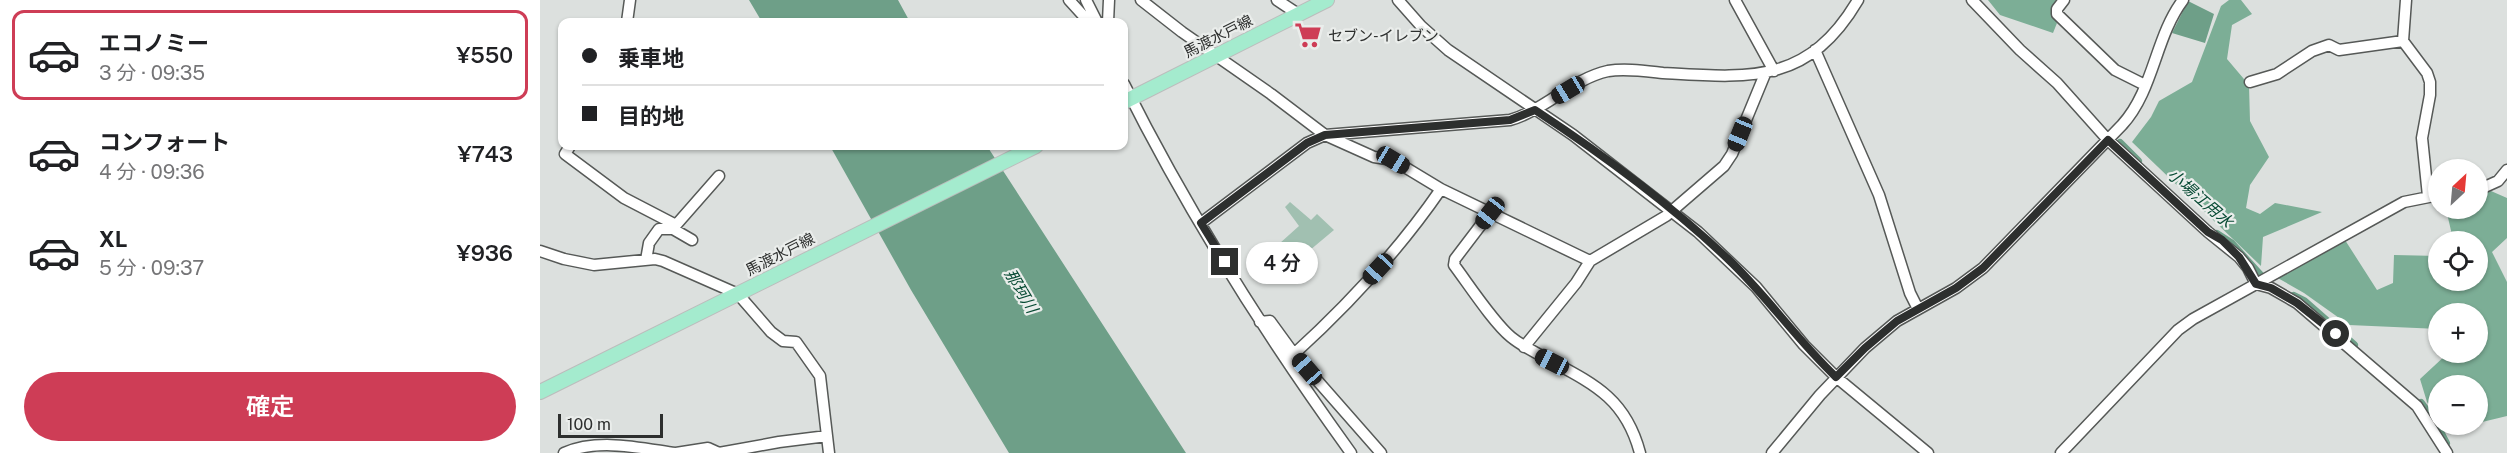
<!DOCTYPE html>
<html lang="ja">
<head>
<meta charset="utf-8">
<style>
	body { margin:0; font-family:"Public Sans","Noto Sans JP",sans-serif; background:#f2f2f2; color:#202124; height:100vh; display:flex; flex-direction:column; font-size:22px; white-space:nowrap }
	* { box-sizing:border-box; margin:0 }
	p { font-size:20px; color:#757577 }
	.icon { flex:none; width:33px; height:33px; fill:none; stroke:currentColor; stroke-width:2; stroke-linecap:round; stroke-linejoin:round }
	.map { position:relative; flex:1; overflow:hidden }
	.details { display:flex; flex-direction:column; background:#fff; width:540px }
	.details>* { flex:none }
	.hud { position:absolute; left:18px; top:18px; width:570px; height:132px; border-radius:12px; box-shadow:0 2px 4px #0004; display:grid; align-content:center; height:132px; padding:0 24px; background:#fff }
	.needle { width:39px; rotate:26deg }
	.buttons { position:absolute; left:1888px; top:159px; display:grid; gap:12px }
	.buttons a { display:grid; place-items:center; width:60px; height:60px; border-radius:50%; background:#fff; box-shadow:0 2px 4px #0004; font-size:30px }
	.scale { position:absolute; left:18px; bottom:15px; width:105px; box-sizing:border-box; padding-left:6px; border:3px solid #2d2f2e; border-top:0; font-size:16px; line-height:21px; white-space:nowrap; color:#2d2f2e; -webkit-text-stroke:4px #eaedeb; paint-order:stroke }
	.end { position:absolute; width:27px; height:27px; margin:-14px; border:8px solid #2d2f2e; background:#fff; box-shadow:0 0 0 3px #fff }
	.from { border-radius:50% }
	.bubble { position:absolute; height:42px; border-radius:21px; background:#fff; box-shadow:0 2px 4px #0004; font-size:20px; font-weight:600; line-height:42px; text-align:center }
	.car { position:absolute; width:18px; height:36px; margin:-18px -9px; border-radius:8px; box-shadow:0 0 4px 2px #0007; background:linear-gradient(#222 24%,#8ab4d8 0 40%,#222 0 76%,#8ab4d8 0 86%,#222 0) }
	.hud b { display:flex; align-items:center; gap:21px; height:57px; font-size:22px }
	.hud b+b { border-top:2px solid #e0e0e0 }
	.hud i { width:15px; height:15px; background:#202124 }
	ul { padding:10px 0 0; list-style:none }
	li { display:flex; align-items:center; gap:18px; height:90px; margin:0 12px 9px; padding:0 12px; border:3px solid transparent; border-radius:12px }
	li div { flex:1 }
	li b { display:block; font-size:22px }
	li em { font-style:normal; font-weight:600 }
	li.on { border-color:#ce3d56 }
	li>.icon { width:54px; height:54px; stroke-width:1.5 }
	.primary-button { display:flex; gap:12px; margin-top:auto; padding:12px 24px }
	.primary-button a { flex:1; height:69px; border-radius:36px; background:#ce3d56; color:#fff; font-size:24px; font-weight:600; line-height:69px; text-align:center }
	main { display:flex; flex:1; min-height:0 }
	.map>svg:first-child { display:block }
</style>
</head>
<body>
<main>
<section class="details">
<ul>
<li class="on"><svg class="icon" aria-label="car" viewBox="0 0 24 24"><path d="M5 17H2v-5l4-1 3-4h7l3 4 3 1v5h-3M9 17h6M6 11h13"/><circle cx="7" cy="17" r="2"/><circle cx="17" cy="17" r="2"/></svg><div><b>エコノミー</b><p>3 分 · 09:35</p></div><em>¥550</em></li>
<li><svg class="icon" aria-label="car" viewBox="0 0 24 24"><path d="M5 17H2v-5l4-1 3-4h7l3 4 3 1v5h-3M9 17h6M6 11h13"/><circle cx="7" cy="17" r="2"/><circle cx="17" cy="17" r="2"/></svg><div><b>コンフォート</b><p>4 分 · 09:36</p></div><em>¥743</em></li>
<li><svg class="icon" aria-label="car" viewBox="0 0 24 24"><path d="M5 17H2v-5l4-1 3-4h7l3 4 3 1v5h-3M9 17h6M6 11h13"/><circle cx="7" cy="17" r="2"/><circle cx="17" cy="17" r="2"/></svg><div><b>XL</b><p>5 分 · 09:37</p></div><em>¥936</em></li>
</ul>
<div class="primary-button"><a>確定</a></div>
</section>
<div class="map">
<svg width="1967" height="453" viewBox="0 0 1967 453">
	<rect width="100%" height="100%" fill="#dce0de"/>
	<path fill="#a1c0b1" d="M750 202 771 220 777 214 794 230 745 271 729 253 759 226 745 207Z"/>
	<path fill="#7cae96" d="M1448 0H1516L1511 11 1517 23 1513 33 1460 15Z
		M1689 0H1701L1712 14 1692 25 1687 59 1709 85 1710 121 1729 157 1710 185 1706 208 1720 214 1735 203 1782 212 1723 237 1721 266 1592 142 1611 117 1619 101 1652 82 1681 6Z
		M1951 191 1967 198V238L1952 252 1967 282V416L1938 423V386H1899V417L1887 402 1880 379 1908 353 1938 352V314H1899V329L1809 325 1764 293 1736 277 1805 240 1837 290 1853 283 1854 255 1899 256V280H1938V242L1908 241 1912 235 1906 209 1938 208V194Z"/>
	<path fill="#6e9f88" d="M209 0H358L370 22H222Z
		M1648 1 1674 14 1665 43 1632 33Z
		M290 146H447L646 453H469L371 290Z"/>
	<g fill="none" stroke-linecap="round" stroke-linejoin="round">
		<path stroke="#6e9f88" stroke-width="8" d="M1580 143 1598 161
			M1677 234 1691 243 1720 275
			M1754 296 1764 301 1814 345
			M1881 403 1896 424 1906 443"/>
		<defs>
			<path id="minor" d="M529 0 549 22
				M546 0 557 22
				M601 0 642 32 731 94 785 135 834 157 853 160 901 189 1050 261
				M737 0 758 14
				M858 0 881 26 908 50 1033 135 1158 232 1216 287 1264 345 1296 377 1388 453
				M1195 0 1234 71
				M1432 0 1480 50 1517 83 1568 140 1668 232 1699 257 1708 268 1716 284 1731 288 1757 303 1877 406 1907 453
				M1524 0 1517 9V14L1575 70 1605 85
				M87 22 90 0
				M568 22 569 0
				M1863 41 1866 0
				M1275 50 1339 195 1370 293 1378 309
				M1710 82 1737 74 1772 51 1789 45 1799 50 1863 41 1887 73 1890 82V95L1882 138 1888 196
				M584 84C648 212 727 337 811 453
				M30 146 25 154 84 198 136 225 179 176
				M1938 190 1958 181 1967 170
				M950 213 915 259 914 265C929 285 953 322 971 337 983 347 997 353 1011 361 1056 385 1086 400 1100 453
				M661 223 767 143 785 135 970 120C1005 110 1032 79 1068 71 1085 68 1105 71 1123 73 1209 78 1268 85 1318 0
				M0 251 24 259 54 265 115 259 123 261 198 294 231 332 243 341 256 342 280 376 289 453
				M106 260 109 243 119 229H133L152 240
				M720 322 730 321 754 354 841 453
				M984 347 1036 283 1050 261 1126 216 1184 166 1192 154 1225 74
				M754 354C809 304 859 250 901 189
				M24 453C58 438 100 448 135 453
				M136 453 168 448 179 453 239 442 287 436
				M1232 453 1280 395 1325 348 1357 321 1416 288 1443 268 1582 125C1614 90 1615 37 1643 0
				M1521 453 1638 330 1653 319 1864 202 1899 195"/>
			<path id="major" d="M584 102 787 0
				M0 392 496 146"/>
		</defs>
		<use href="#minor" stroke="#565957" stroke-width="13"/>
		<use href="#major" stroke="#bcbcbc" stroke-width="16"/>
		<use href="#minor" stroke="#fff" stroke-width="10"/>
		<use href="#major" stroke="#a4ebce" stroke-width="14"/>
	</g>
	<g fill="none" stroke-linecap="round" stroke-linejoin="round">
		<path stroke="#2d2f2e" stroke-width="8" d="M685 262 661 223 767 143 785 135 970 120 995 110C1062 154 1129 203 1188 259 1227 296 1257 340 1296 377L1325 348 1357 321 1416 288 1443 268 1568 140 1668 232 1682 240 1699 257 1716 284 1731 288 1757 303 1796 334"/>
	</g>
	<defs>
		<symbol id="supermarket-bare" viewBox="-9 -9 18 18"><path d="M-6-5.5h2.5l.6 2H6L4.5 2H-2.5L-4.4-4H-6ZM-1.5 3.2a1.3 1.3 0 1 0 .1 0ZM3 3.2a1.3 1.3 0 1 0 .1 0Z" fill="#ce3d56" stroke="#eaedeb" stroke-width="2.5" paint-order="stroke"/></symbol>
	</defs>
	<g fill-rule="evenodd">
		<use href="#supermarket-bare" x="749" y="16" width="38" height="38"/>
	</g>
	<g text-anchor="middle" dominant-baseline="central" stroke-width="4.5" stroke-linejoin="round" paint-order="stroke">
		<g font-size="15" fill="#2d2f2e" stroke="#eaedeb" text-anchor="start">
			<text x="788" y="35">セブン-イレブン</text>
		</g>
		<g font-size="15" fill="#2d2f2e" stroke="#eaedeb">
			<text transform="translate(678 36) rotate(-27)">馬渡水戸線</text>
			<text transform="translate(240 254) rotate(-27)">馬渡水戸線</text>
		</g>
		<g font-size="16" font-style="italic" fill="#084b34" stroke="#eaedeb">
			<text transform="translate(1660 198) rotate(41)">小場江用水</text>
			<text transform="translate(481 291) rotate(59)">那珂川</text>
		</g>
	</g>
</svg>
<div class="buttons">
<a><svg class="needle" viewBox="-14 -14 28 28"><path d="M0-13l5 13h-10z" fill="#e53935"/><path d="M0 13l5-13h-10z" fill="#757577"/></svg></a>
<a><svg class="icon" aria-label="locate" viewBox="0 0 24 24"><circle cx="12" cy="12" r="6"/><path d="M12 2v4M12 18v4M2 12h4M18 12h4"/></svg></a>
<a>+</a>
<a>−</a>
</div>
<div class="scale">100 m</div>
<i class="end from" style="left:1796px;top:334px"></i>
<i class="end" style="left:685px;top:262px"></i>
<div class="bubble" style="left:706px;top:242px;width:72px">4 分</div>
<i class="car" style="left:1028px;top:90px;rotate:239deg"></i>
<i class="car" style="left:1200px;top:134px;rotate:202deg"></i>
<i class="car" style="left:853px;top:160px;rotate:121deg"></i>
<i class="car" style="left:950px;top:213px;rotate:218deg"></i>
<i class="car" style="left:838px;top:269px;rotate:223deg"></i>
<i class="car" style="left:1012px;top:362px;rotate:297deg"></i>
<i class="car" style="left:767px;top:369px;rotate:319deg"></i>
<div class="hud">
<b><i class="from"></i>乗車地</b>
<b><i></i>目的地</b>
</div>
</div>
</main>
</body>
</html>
